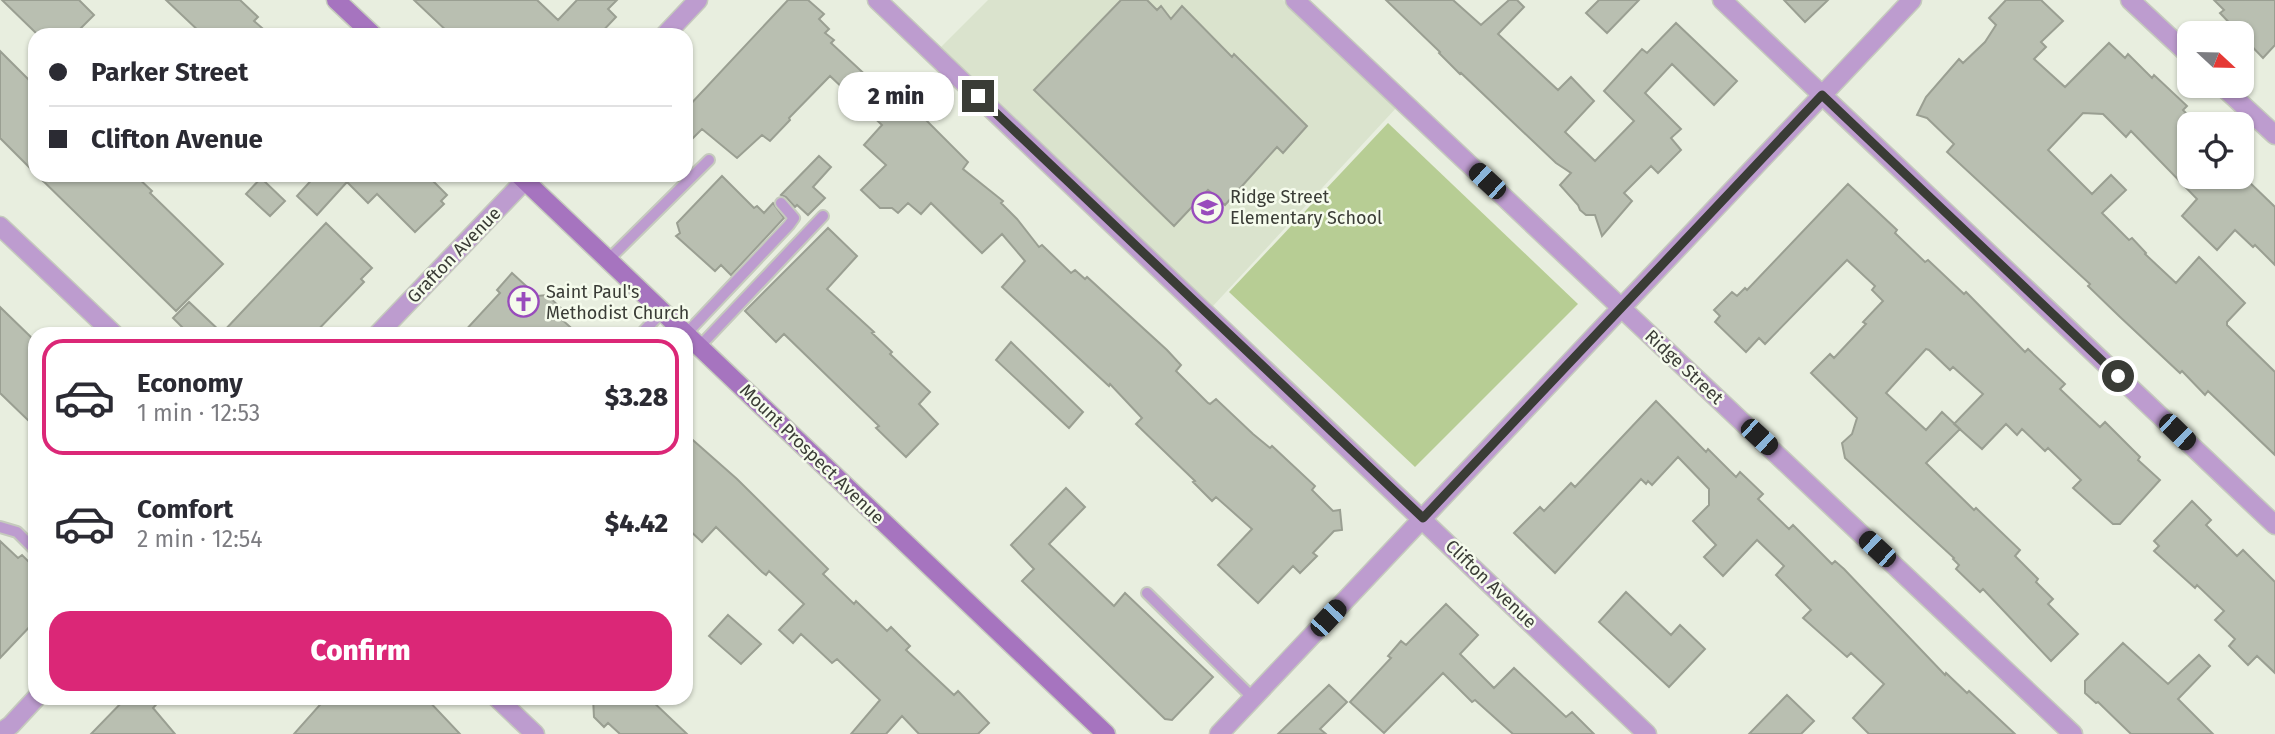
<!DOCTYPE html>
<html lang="en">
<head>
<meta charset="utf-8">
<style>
	body { margin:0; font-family:"Fira Sans",sans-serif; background:#f7f7f7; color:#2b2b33; height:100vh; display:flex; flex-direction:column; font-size:26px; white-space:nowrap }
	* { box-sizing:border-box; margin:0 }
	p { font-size:23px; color:#7c7c81 }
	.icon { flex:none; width:38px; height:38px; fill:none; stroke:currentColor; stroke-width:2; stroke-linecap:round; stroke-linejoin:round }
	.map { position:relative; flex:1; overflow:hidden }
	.drawer { position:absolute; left:28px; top:327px; width:665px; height:378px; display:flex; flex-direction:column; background:#fff; border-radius:21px; box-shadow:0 2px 5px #0004 }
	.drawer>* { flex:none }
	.banner { position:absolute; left:28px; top:28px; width:665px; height:154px; border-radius:21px; box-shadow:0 2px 5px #0004; display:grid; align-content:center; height:154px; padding:0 21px; background:#fff }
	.needle { width:46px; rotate:112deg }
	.fabs { position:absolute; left:2177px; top:21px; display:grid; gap:14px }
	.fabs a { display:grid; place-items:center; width:77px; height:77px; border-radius:14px; background:#fff; box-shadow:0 2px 5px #0004; font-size:35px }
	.end { position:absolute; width:32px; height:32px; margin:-16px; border:9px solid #3a3c36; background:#fff; box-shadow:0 0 0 4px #fff }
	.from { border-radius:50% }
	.bubble { position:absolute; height:49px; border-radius:21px; background:#fff; box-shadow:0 2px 5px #0004; font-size:23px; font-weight:800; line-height:49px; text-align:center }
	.car { position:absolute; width:21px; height:42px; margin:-21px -10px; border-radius:9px; box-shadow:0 0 5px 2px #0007; background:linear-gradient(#222 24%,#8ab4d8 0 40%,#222 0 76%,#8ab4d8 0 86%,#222 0) }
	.banner b { display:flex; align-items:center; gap:24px; height:66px; font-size:26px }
	.banner b+b { border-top:2px solid #e1e1e2 }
	.banner i { width:18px; height:18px; background:#2b2b33 }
	ul { padding:12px 0 0; list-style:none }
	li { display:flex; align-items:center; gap:21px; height:116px; margin:0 14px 10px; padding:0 7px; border:4px solid transparent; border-radius:21px }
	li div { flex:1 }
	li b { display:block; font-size:26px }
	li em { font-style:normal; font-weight:800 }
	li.on { border-color:#db2777 }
	li>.icon { width:63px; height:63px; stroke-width:1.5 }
	.primary-button { display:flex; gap:14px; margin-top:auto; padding:14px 21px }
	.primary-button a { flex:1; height:80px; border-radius:21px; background:#db2777; color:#fff; font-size:28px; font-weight:800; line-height:80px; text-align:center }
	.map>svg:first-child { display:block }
</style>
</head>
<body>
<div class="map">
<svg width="2275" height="734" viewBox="0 0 2275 734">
	<rect width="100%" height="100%" fill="#e8eedf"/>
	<path fill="#dae3cd" d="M988 0H1283L1397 107 1213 306 941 47Z"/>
	<path fill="#b7cd94" d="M1388 123 1578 304 1415 467 1229 292Z"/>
	<path fill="#b9bfb1" stroke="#9a9f92" stroke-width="2" d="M2 0H79L94 15 74 35H38Z
		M166 0H240L258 17 254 21 270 35H203Z
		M414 0H537L558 20 577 0H617L608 9 616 17 599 35H451Z
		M788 0H808L824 14 819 19 829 29 825 33 834 40 831 43 900 107 906 100 968 162 963 169 1003 201 1001 203 1017 219 1039 247 1042 245 1071 273 1075 270 1085 279 1087 277 1167 350 1181 365 1176 371 1208 403 1210 404 1216 399 1253 434 1270 448 1272 446 1315 486 1312 490 1333 511 1340 510 1342 530 1334 531 1313 553 1317 556 1300 573 1293 566 1258 603 1218 565 1252 529 1216 497 1212 501 1193 482 1195 481 1136 424 1142 418 1110 384 1109 386 1002 287 1025 261 1002 234 982 253 931 203 921 214 908 203 898 213 892 208H880L861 190 886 165 864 145 882 125 830 76 789 118 790 120 770 141 762 135 737 158 702 129 686 145V109Z
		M1121 0H1147L1157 10 1161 6 1171 19 1182 6 1232 57 1234 54 1307 126 1283 153 1277 147 1225 205 1208 190 1174 226 1034 90Z
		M1386 0H1453L1481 25 1509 0H1517L1524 7 1498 34 1558 90 1571 77 1594 101 1565 132 1595 161 1634 121 1604 91 1642 49 1647 53 1676 23 1737 81 1714 105 1672 64 1645 93 1681 129 1671 138 1681 150 1658 173 1651 166 1624 193 1632 201 1602 236 1595 215H1586L1580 210 1578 205 1560 185 1571 173 1556 163 1461 73 1460 74 1439 53 1440 52Z
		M1599 0H1639L1607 33 1586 13Z
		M1784 0H1828L1805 22Z
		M2006 0H2041L2063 21 2041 42 2046 47 2034 59 2065 87 2109 43 2125 58 2128 54 2152 78 2154 75 2187 106 2183 110 2196 124H2189V177H2244L2275 207V265L2255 245 2253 247 2235 230 2217 250 2182 216 2197 199 2131 131 2126 137 2103 114 2083 113 2048 150 2092 194 2111 175 2126 190 2102 213 2129 240 2132 238 2146 253 2145 254 2176 283 2199 257 2245 303 2227 322V325L2275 372V455L2208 391 2205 395 2182 371 2180 373 2119 316 2088 286 2090 284 1947 152 1954 144 1927 118 1917 115 1926 97 1959 59 1963 63 1985 42 1996 25 1989 18Z
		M2214 0H2275V45L2263 58 2220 13 2224 10Z
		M0 51 35 86V173L0 138Z
		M819 156 831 167 813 187 825 198 808 215 797 205 795 207 786 197 781 195Z
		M37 175H135L152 191 150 193 223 264 176 311Z
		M316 175H427L447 195 441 201 444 204 415 232 377 194 368 203 347 182 317 215 297 196Z
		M722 176 754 208 757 206 764 213 773 203 784 218 731 275 721 265 715 271 676 236 680 233 677 223Z
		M261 178 285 201 270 216 246 194Z
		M1848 184 1897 230 1895 233 1925 262 1928 260 1964 294 1966 292 2025 352 2028 349 2065 384 2060 389 2100 427 2105 422 2140 457 2138 460 2160 480 2120 524H2113L2073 488 2081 480 2048 448 2045 451 2022 429 2017 435 2006 424 1982 449 1954 424 1983 394 1953 367 1950 370 1929 350 1926 349 1886 393 1926 430 1942 412 1960 429 1926 463 1974 510 1976 508 2020 550 2015 556 2038 579 2036 582 2053 599 2048 604 2078 634 2051 661 1983 589 1980 592 1956 569 1959 565 1953 559 1954 558 1845 458 1842 443 1852 434 1857 418 1811 373 1830 354 1834 358 1866 324 1863 322 1883 301 1872 290 1875 286 1847 260 1765 344 1759 338 1746 352 1715 322 1720 316 1714 310 1732 292 1737 296 1745 288 1747 290Z
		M326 223 372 268 361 279 364 282 314 334H189L173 318 189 302 222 333Z
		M828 228 857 256 827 289 874 332 872 333 892 352 890 354 930 392 919 404 938 424 906 457 876 428 879 426 784 334 776 342 745 311Z
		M512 273 537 296 547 295 562 309 560 318 578 334H462L500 293 497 290Z
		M0 307 35 341V427L0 393Z
		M1011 342 1083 412 1069 428 996 360Z
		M1656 401 1706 452 1708 449 1736 477 1740 472 1763 494 1758 499 1789 529 1793 525 1832 564 1835 561 1844 569 1945 675 1946 673 1967 693 1969 691 2015 734H1869L1853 718 1884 684 1851 653 1847 657 1803 618 1811 610 1776 575 1784 566 1757 540 1723 576 1704 557 1716 545 1693 521 1709 505V489L1678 457 1652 485 1648 481 1646 484 1641 479 1555 573 1514 533 1540 507 1544 511 1571 483 1575 487Z
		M686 434 737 479 828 569 823 574 854 604 856 601 887 631 891 627 910 646 906 650 954 695 958 691 989 723 978 734H919L902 716 886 734H851L880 700 837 659 832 663 801 634 793 643 779 630 804 604 769 571 766 575 762 572 716 527 702 542 686 527Z
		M1066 488 1085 507 1049 544 1114 606 1125 593 1213 677 1172 720 1165 719 1022 581 1034 569 1011 545Z
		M2192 501 2211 520 2206 525 2237 556 2243 550 2275 582V673L2257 656 2248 665 2229 646 2235 639 2215 620 2224 611 2197 585 2195 588 2154 551 2159 546 2154 541Z
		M0 541 18 558 22 555 35 568V621L0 658Z
		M1626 592 1671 635 1680 625 1705 649 1669 687 1599 622Z
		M1446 604 1478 635 1460 654 1494 688 1514 668 1566 717 1572 712 1594 734H1513L1475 700 1472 702 1443 673 1384 733 1350 702 1391 658 1388 656 1401 641 1406 645Z
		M728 615 761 644 741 664 709 636Z
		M2123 643 2168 684 2199 655 2210 666 2178 699 2213 734H2131L2098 702 2096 703 2085 693V681Z
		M1329 685 1347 702 1320 729 1326 734H1278Z
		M1787 695 1814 721 1801 734H1749Z
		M126 698H162L153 708 175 734H91Z
		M326 698H426L460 734H294Z
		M593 698H649L687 734H620L608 723 604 727 594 717Z"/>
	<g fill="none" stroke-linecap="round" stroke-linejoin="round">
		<defs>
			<path id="service" d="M608 260 709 160
				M641 334 662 312
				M686 334 789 225 794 218 781 203
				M699 347 823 216
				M0 527 17 532 35 550
				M1147 593 1253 698"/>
			<path id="minor" d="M1295 0 2073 734
				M1722 0 2275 525
				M2130 0 2189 55
				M2222 86 2275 135
				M0 226 114 334
				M497 698 535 734
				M1219 734 1912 0"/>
			<path id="tertiary" d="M877 0 1647 734
				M665 35 698 0
				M378 334 530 175
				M0 733 11 725 36 698"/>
			<path id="secondary" d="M336 0 373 35
				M519 175 1106 734"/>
		</defs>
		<use href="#service" stroke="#c5cabd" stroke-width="14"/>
		<use href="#minor" stroke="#c5cabd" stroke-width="21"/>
		<use href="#tertiary" stroke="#c5cabd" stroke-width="21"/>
		<use href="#secondary" stroke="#c5cabd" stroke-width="21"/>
		<use href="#service" stroke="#bd9ccf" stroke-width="10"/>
		<use href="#minor" stroke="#bd9ccf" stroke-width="18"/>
		<use href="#tertiary" stroke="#bd9ccf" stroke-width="18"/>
		<use href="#secondary" stroke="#a674bf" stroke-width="18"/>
	</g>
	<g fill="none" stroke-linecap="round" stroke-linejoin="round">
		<path stroke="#3a3c36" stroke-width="9" d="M978 96 1423 518 1822 95 2118 376"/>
	</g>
	<defs>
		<symbol id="school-ring" viewBox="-11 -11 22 22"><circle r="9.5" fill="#f5fbec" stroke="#984bbc" stroke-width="1.5"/><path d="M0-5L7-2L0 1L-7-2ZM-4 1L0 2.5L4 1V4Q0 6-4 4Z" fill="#984bbc"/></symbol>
		<symbol id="church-ring" viewBox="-11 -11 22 22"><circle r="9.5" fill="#f5fbec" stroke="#984bbc" stroke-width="1.5"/><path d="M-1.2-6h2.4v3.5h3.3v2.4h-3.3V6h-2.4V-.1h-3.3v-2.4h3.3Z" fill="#984bbc"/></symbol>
	</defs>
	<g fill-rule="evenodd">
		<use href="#school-ring" x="1190" y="190" width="35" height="35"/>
		<use href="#church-ring" x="506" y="284" width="35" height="35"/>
	</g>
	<g text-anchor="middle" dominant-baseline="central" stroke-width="5" stroke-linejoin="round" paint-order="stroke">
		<g font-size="18" fill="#3a3c36" stroke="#f5fbec" text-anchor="start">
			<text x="1230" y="197">Ridge Street<tspan x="1230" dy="21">Elementary School</tspan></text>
			<text x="546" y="292">Saint Paul's<tspan x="546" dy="21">Methodist Church</tspan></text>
		</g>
		<g font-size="18" fill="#3a3c36" stroke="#f5fbec">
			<text transform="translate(454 255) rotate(-46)">Grafton Avenue</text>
			<text transform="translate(1684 367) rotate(43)">Ridge Street</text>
			<text transform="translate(812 454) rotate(44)">Mount Prospect Avenue</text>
			<text transform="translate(1491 584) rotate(44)">Clifton Avenue</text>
		</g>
	</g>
</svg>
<div class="fabs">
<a><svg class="needle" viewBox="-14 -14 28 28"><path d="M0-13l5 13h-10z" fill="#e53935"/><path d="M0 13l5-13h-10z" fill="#7c7c81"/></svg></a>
<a><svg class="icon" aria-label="locate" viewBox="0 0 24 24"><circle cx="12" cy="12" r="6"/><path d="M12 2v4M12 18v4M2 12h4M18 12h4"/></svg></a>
</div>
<i class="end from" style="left:2118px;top:376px"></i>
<i class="end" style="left:978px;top:96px"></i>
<div class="bubble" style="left:838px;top:72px;width:116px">2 min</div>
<i class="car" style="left:1487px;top:181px;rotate:313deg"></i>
<i class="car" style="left:2177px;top:432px;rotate:134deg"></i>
<i class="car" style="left:1759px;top:437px;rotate:133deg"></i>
<i class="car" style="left:1877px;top:549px;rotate:313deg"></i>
<i class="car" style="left:1328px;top:618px;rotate:43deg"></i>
<div class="banner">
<b><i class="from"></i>Parker Street</b>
<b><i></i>Clifton Avenue</b>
</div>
<section class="drawer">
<ul>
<li class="on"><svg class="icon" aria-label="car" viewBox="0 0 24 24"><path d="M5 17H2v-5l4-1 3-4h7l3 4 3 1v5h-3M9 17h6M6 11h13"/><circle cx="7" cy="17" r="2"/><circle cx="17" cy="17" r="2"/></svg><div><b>Economy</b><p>1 min · 12:53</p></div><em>$3.28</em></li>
<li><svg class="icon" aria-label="car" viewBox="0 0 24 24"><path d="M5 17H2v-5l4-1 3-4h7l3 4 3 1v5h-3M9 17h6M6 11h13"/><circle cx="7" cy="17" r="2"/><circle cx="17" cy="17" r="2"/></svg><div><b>Comfort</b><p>2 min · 12:54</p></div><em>$4.42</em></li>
</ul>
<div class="primary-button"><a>Confirm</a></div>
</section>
</div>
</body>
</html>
